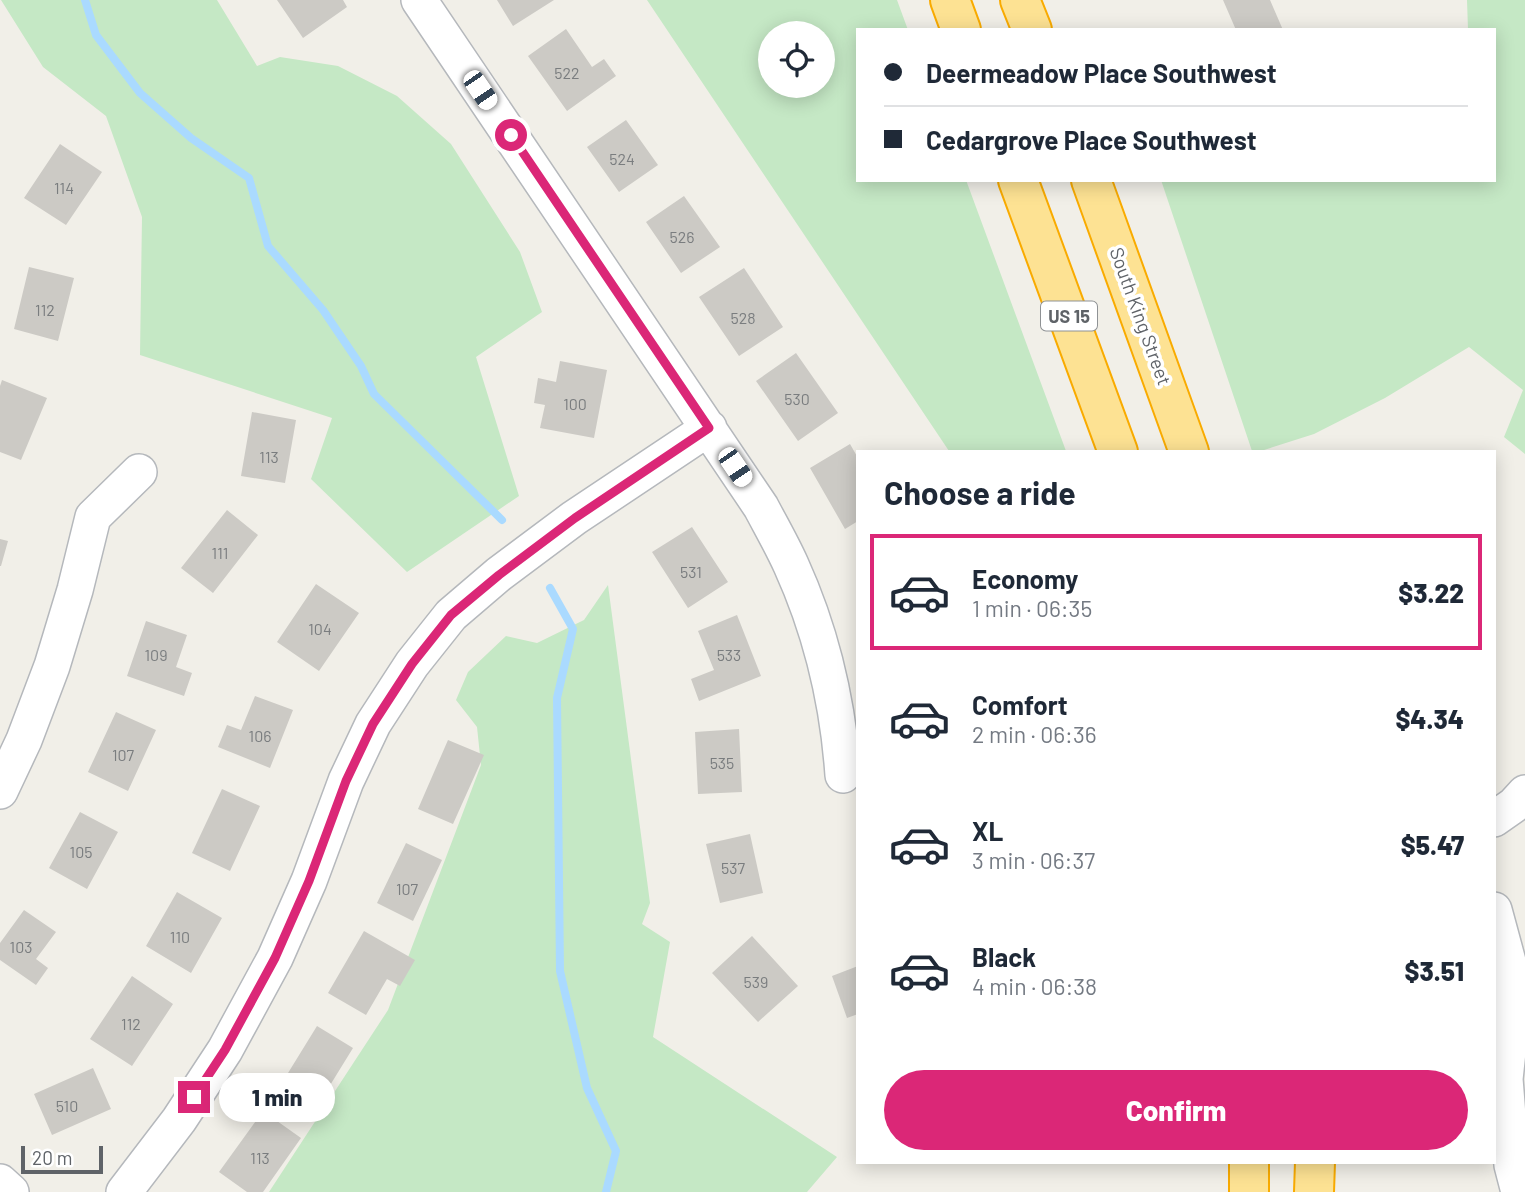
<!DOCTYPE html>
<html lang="en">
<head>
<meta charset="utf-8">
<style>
	body { margin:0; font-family:Barlow,sans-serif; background:#f6f6f7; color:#1f2937; height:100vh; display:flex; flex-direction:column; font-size:26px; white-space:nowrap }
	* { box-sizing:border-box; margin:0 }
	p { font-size:23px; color:#747a83 }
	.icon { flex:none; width:38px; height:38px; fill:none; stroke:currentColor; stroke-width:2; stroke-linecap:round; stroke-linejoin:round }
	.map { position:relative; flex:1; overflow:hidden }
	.side { position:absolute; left:856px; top:450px; width:640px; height:714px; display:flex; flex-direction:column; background:#fff; border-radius:0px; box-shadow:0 4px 18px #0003 }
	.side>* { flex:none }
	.hud { position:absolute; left:856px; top:28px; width:640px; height:154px; border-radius:0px; box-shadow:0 4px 18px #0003; display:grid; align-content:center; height:154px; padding:0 28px; background:#fff }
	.tools { position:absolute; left:758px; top:21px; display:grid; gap:14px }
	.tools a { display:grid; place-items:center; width:77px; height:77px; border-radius:50%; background:#fff; box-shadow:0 4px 18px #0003; font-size:35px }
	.scale { position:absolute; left:21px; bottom:18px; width:82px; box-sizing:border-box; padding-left:7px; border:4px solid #5f6368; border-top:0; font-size:19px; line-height:24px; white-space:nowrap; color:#5f6368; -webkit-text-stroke:5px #fff; paint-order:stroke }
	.end { position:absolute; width:32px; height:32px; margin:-16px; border:9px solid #db2777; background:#fff; box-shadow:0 0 0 4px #fff }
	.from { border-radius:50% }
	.bubble { position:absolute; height:49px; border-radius:24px; background:#fff; box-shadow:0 4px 18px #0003; font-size:23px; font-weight:800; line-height:49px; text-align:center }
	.car { position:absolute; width:21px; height:42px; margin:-21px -10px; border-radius:9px; box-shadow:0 0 5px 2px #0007; background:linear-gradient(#fff 24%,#345 0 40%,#fff 0 76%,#345 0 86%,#fff 0) }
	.hud b { display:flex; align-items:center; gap:24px; height:66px; font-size:26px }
	.hud b+b { border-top:2px solid #e0e1e3 }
	.hud i { width:18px; height:18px; background:#1f2937 }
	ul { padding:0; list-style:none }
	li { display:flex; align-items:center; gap:21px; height:116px; margin:0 14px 10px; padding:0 14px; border:4px solid transparent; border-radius:0px }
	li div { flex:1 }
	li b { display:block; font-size:26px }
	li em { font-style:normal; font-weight:800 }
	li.on { border-color:#db2777 }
	li>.icon { width:63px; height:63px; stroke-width:1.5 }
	h2 { padding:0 28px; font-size:32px; line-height:84px }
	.primary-button { display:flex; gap:14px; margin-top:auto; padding:14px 28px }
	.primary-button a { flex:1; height:80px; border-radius:42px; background:#db2777; color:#fff; font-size:28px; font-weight:800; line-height:80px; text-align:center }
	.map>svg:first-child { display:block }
</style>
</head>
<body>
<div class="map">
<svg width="1525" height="1192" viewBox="0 0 1525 1192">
	<rect width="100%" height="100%" fill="#f1efe8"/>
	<path fill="#c5e8c5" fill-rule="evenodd" d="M1 0H217L257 66 280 57 338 66 397 96 451 144 520 252 542 312 476 357 519 496 407 572 311 479 332 418 140 355 142 217 106 116 43 67Z
		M647 0H897L908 30H858V180H966L1066 451H949ZM822 33V86H770V33Z
		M1467 0H1525V454L1504 437 1523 390 1469 347 1385 398 1314 434 1261 451H1252L1161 180H1494V30H1468Z
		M608 585 650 903 642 924 670 942 653 1037 837 1157 807 1192H269L388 1010 481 765 477 727 456 700 468 672 506 636 537 643 584 620Z"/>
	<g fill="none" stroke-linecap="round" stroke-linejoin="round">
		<path stroke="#aadaff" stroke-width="8" d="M85 0 96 35 140 93 191 138 249 178 268 246 323 310 361 366 374 394 502 520
			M550 588 573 629 557 698 560 971 587 1088 616 1151 606 1192"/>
	</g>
	<path fill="#cccac5" d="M277 0H343L347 7 303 38Z
		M497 0H554L513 26Z
		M1223 0H1270L1283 30H1236Z
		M566 29 592 67 604 59 616 76 567 111 528 56Z
		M626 120 658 165 619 192 587 147Z
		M60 144 102 172 66 225 24 198Z
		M684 196 720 247 681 273 646 222Z
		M29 267 74 278 58 341 14 329Z
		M744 268 783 327 739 356 699 297Z
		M796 353 838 413 798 441 756 381Z
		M560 361 607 370 594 438 540 428 545 405 534 403 538 378 556 382Z
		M2 380 47 398 21 460 0 452V386Z
		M252 412 296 420 285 483 241 476Z
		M850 444 858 458V521L845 529 810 468Z
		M227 510 258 535 213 593 181 568Z
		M692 527 728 582 688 608 652 552Z
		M0 539 8 541 1 566H0Z
		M316 584 359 613 319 671 277 642Z
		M737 615 761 676 699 701 691 679 714 670 698 631Z
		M146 621 187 635 176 667 192 673 184 696 127 676Z
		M255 696 293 710 270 768 218 747 227 725 241 730Z
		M116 712 156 730 128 791 88 772Z
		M739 729 742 792 698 794 695 732Z
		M448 740 484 755 453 824 418 809Z
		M222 789 260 806 230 871 192 853Z
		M80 812 118 832 87 889 49 868Z
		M750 834 763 893 720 903 706 844Z
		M406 843 442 860 413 921 377 903Z
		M177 892 222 918 191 973 146 946Z
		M24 910 56 932 36 959 48 968 36 985 0 960V943Z
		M364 931 415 960 400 986 387 979 366 1015 328 993Z
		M752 936 798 986 758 1022 712 973Z
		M858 966V1014L847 1018 832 976Z
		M132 976 173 1004 132 1066 90 1039Z
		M317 1026 353 1048 316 1108 280 1086Z
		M93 1068 111 1109 52 1135 34 1094Z
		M263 1111 301 1138 263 1192H247L219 1172Z"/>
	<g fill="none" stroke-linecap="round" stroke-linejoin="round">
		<defs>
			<path id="minor" d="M419 0 761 507C771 526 782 545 791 565 821 631 838 703 843 775
				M0 791 24 740 52 666 75 590 93 517 139 472
				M1494 819 1514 805 1525 793
				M1494 910 1510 969 1511 1024 1505 1079 1512 1165 1519 1192
				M0 1182 11 1192
				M124 1192 179 1120 225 1050 275 958 309 881 346 781 373 724 412 664 451 615 499 574 574 518 709 428"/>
			<path id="highway" d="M950 0 961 30
				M1020 0 1032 30
				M1018 180 1118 452
				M1091 180 1189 452
				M1249 1162V1192
				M1314 1192 1315 1162"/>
		</defs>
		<use href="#minor" stroke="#b5b8bc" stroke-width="38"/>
		<use href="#highway" stroke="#f9ab00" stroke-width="42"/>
		<use href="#minor" stroke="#fff" stroke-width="35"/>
		<use href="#highway" stroke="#fde293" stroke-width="38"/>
	</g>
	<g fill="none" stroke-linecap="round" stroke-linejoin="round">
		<path stroke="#db2777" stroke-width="9" d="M194 1097 225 1050 275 958 309 881 346 781 373 724 412 664 451 615 499 575 575 518 709 428 511 135"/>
	</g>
	<g text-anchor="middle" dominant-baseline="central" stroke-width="7" stroke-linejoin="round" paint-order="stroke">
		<g font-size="16" fill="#7a7d7f">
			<text x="567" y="72">522</text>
			<text x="622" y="158">524</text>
			<text x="64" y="187">114</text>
			<text x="682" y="236">526</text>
			<text x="45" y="309">112</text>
			<text x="743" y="317">528</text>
			<text x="797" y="398">530</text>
			<text x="575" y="403">100</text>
			<text x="269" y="456">113</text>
			<text x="220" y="552">111</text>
			<text x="691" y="571">531</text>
			<text x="320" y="628">104</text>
			<text x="156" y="654">109</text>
			<text x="729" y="654">533</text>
			<text x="260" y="735">106</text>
			<text x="123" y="754">107</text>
			<text x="722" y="762">535</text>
			<text x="81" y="851">105</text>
			<text x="733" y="867">537</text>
			<text x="407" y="888">107</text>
			<text x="180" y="936">110</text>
			<text x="21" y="946">103</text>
			<text x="756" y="981">539</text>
			<text x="131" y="1023">112</text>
			<text x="67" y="1105">510</text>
			<text x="260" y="1157">113</text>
		</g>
		<rect fill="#fff" stroke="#8f9295" stroke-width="2" x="1041" y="301.5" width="56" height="29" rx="5"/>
		<g font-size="18" font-weight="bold" fill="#5f6368">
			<text x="1069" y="316">US 15</text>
		</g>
		<g font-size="19" fill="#5f6368" stroke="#fff">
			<text transform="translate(1141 316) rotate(70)">South King Street</text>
		</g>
	</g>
</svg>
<div class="tools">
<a><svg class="icon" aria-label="locate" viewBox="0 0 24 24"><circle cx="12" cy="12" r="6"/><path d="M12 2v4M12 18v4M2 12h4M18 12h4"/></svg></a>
</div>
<div class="scale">20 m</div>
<i class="end from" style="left:511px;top:135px"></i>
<i class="end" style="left:194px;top:1097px"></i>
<div class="bubble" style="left:219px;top:1073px;width:116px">1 min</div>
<i class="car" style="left:480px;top:90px;rotate:146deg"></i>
<i class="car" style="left:735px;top:467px;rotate:146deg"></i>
<div class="hud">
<b><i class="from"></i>Deermeadow Place Southwest</b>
<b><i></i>Cedargrove Place Southwest</b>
</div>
<section class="side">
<h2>Choose a ride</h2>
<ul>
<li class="on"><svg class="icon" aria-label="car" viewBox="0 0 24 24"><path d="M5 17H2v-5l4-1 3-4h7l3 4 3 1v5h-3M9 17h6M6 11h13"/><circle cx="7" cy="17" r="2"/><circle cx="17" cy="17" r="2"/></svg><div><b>Economy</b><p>1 min · 06:35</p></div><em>$3.22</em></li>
<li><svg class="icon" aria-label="car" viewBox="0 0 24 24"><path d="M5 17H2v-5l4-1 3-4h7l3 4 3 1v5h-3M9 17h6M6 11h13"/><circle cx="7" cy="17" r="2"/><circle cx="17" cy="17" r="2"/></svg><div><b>Comfort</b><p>2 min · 06:36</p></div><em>$4.34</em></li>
<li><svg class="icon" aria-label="car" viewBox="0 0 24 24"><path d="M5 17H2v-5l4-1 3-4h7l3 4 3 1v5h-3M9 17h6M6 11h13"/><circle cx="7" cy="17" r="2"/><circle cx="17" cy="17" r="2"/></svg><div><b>XL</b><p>3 min · 06:37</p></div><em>$5.47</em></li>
<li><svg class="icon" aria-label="car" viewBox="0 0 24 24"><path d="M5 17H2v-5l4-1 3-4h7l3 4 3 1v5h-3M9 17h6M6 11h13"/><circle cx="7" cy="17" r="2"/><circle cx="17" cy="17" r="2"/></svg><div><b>Black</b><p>4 min · 06:38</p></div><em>$3.51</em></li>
</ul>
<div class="primary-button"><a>Confirm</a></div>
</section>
</div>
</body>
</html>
